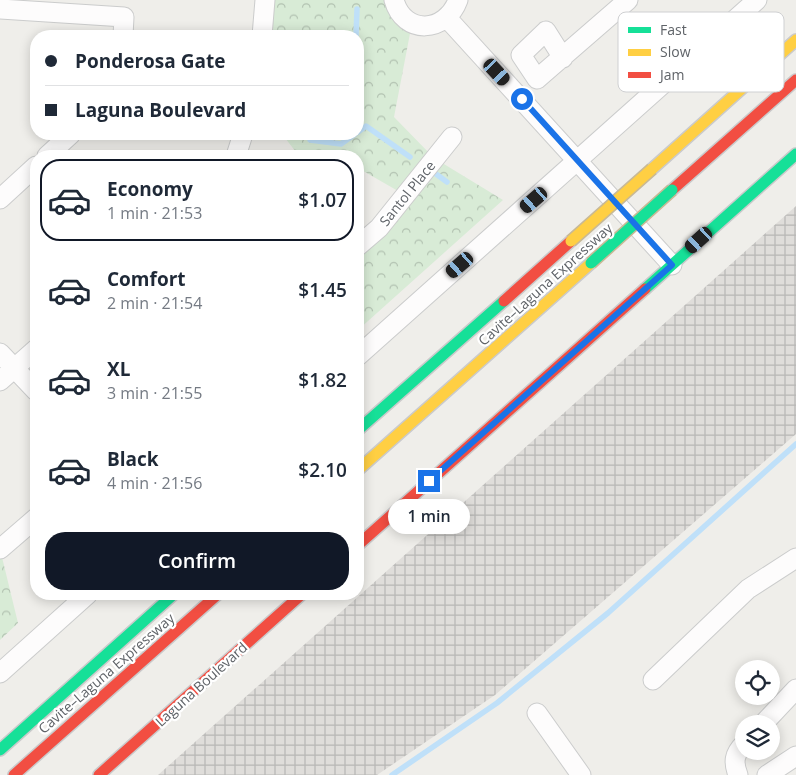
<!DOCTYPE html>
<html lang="en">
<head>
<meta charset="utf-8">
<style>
	body { margin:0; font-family:"Open Sans",sans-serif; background:#f2f2f3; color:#1f2937; height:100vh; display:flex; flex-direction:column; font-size:19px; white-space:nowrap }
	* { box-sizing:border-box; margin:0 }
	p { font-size:16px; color:#747a83 }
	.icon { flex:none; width:28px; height:28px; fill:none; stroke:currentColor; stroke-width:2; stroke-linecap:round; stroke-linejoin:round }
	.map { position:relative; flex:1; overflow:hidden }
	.drawer { position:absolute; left:30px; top:150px; width:334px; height:450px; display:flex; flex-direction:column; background:#fff; border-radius:20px; box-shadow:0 2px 12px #0003 }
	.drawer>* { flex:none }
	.top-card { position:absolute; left:30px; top:30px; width:334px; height:110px; border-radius:20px; box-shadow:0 2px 12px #0003; display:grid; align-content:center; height:110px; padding:0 15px; background:#fff }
	.buttons { position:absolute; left:735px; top:660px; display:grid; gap:10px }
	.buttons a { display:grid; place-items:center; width:45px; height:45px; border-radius:50%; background:#fff; box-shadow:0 2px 12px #0003; font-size:25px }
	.end { position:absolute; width:22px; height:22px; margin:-11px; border:6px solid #1a73e8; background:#fff; box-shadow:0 0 0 2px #fff }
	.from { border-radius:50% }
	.bubble { position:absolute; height:35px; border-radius:18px; background:#fff; box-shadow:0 2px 12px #0003; font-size:16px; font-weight:600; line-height:35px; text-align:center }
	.car { position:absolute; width:15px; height:30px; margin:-15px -8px; border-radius:6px; box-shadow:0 0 4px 1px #0007; background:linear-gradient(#222 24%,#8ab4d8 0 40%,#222 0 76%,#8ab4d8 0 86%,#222 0) }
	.top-card b { display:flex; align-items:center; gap:18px; height:48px; font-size:19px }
	.top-card b+b { border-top:1px solid #e0e1e3 }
	.top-card i { width:12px; height:12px; background:#1f2937 }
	ul { padding:9px 0 0; list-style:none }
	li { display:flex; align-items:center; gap:15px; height:82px; margin:0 10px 8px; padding:0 5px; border:2px solid transparent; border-radius:20px }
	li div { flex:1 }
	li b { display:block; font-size:19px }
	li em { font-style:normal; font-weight:600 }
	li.active { border-color:#111827 }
	li>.icon { width:45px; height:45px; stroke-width:1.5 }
	.button { display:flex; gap:10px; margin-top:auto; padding:10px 15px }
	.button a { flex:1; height:58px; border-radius:20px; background:#111827; color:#fff; font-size:20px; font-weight:600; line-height:58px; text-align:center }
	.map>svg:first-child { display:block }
</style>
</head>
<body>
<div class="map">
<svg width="796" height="775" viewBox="0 0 796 775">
	<defs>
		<pattern id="industrial-grid" width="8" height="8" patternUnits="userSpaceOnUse" patternTransform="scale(1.25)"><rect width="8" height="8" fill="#dfddda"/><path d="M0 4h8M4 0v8" fill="none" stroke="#b8b7b5"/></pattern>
		<pattern id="forest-crowns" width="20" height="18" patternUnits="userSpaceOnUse" patternTransform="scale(1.25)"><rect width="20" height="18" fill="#d8ebd6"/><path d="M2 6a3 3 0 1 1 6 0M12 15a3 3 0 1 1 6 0" fill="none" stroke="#b2c2b1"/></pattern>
	</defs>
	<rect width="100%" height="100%" fill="#efeeea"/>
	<path fill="url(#industrial-grid)" d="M796 206V434L495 695 377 775H158Z"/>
	<path fill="url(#forest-crowns)" d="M265 0H394L412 23 394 117 434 158 503 200 358 330V246L405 195 358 168V156H299L282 134H358V36H262Z
		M0 549 18 623 0 640Z"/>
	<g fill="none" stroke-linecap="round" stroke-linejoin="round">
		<path stroke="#bfe0f9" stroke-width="5.5" d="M356 36 357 9
			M358 132 366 126 410 157
			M309 134 310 140 341 144 355 134
			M436 174 447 182
			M392 775 497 703 608 613 796 444"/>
		<defs>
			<path id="street" d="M394 0C404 36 446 33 458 0
				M0 9 124 17 123 36
				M447 18 672 265
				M262 36 265 0
				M563 58 546 31 521 55 537 79 628 0
				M47 156 71 134
				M236 156 243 134
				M0 199 36 166
				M358 246 379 228 452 137
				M0 353 36 391
				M358 356 757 0
				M0 381 36 349
				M0 549 36 518
				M0 673 88 594
				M653 680 748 589 796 558
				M537 713 581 775
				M763 724 796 689
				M738 775C733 762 734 754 744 744
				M767 775 796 756"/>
			<path id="fast" d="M645 289 796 154
				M358 430 504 301
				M0 750 174 594"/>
			<path id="slow" d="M652 169 796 40
				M358 470 591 263"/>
			<path id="jam" d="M672 190 796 80
				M504 301 571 241
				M358 545 645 289
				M14 775 218 594
				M99 775 302 594"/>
		</defs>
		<use href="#street" stroke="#cbcccc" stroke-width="21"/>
		<use href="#fast" stroke="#cacacb" stroke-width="14"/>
		<use href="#slow" stroke="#cacacb" stroke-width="14"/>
		<use href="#jam" stroke="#cacacb" stroke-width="14"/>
		<use href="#street" stroke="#fdfcfc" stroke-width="19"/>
		<use href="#fast" stroke="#16e098" stroke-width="11"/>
		<use href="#slow" stroke="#ffcf43" stroke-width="11"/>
		<use href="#jam" stroke="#f24e42" stroke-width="11"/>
		<defs>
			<path id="fast-bridge" d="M591 263 672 190"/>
			<path id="slow-bridge" d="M571 241 652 169"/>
		</defs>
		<use href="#fast-bridge" stroke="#c8b996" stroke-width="14" stroke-linecap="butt"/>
		<use href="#slow-bridge" stroke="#c8b996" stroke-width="14" stroke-linecap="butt"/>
		<use href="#fast-bridge" stroke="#16e098" stroke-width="11"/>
		<use href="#slow-bridge" stroke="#ffcf43" stroke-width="11"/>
	</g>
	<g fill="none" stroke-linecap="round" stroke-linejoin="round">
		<path stroke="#1a73e8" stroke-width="6" d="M429 481 672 265 522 99"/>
	</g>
	<g text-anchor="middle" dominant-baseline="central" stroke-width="4.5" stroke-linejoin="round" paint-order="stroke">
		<g font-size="14" fill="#5f6368" stroke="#fff">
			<text transform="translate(407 193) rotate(-51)">Santol Place</text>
			<text transform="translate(545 284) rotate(-42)">Cavite–Laguna Expressway</text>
			<text transform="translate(106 673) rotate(-41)">Cavite–Laguna Expressway</text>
			<text transform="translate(201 684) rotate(-42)">Laguna Boulevard</text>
		</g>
	</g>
	<rect x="618" y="12" width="166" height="80" rx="8" fill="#fff" stroke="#cfd0d2" stroke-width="1"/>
	<rect x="628" y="27" width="23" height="6" fill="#16e098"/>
	<rect x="628" y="49" width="23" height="7" fill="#ffcf43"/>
	<rect x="628" y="72" width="23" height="6" fill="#f24e42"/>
	<g font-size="14" fill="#5f6368">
		<text x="660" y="35">Fast</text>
		<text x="660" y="57">Slow</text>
		<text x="660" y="80">Jam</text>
	</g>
</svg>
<div class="buttons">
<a><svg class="icon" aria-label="locate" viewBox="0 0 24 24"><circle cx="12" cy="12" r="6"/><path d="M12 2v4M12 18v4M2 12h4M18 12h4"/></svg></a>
<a><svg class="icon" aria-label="layers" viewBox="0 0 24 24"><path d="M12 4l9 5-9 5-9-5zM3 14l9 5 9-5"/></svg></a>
</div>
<i class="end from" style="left:522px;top:99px"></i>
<i class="end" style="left:429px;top:481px"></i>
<div class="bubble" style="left:388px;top:499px;width:82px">1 min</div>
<i class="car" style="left:497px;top:72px;rotate:137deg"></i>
<i class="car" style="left:534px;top:200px;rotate:229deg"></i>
<i class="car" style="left:699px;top:240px;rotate:228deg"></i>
<i class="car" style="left:460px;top:265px;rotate:229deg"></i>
<div class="top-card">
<b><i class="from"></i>Ponderosa Gate</b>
<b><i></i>Laguna Boulevard</b>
</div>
<section class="drawer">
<ul>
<li class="active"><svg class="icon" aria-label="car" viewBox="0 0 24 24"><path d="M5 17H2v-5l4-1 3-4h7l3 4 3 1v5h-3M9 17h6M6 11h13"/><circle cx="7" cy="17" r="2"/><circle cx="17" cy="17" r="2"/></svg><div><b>Economy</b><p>1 min · 21:53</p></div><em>$1.07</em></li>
<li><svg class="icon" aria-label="car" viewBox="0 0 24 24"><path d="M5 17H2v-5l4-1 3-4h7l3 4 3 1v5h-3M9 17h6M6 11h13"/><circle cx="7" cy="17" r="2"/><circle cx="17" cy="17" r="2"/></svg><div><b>Comfort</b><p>2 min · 21:54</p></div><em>$1.45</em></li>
<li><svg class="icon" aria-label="car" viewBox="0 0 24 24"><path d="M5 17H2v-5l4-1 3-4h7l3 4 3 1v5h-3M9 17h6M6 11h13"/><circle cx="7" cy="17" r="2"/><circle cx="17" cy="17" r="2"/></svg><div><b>XL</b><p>3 min · 21:55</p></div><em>$1.82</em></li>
<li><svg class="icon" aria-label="car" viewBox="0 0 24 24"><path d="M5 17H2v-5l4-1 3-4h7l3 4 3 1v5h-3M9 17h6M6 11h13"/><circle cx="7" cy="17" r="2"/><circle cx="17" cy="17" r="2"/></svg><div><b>Black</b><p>4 min · 21:56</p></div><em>$2.10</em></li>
</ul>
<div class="button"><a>Confirm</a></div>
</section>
</div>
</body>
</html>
